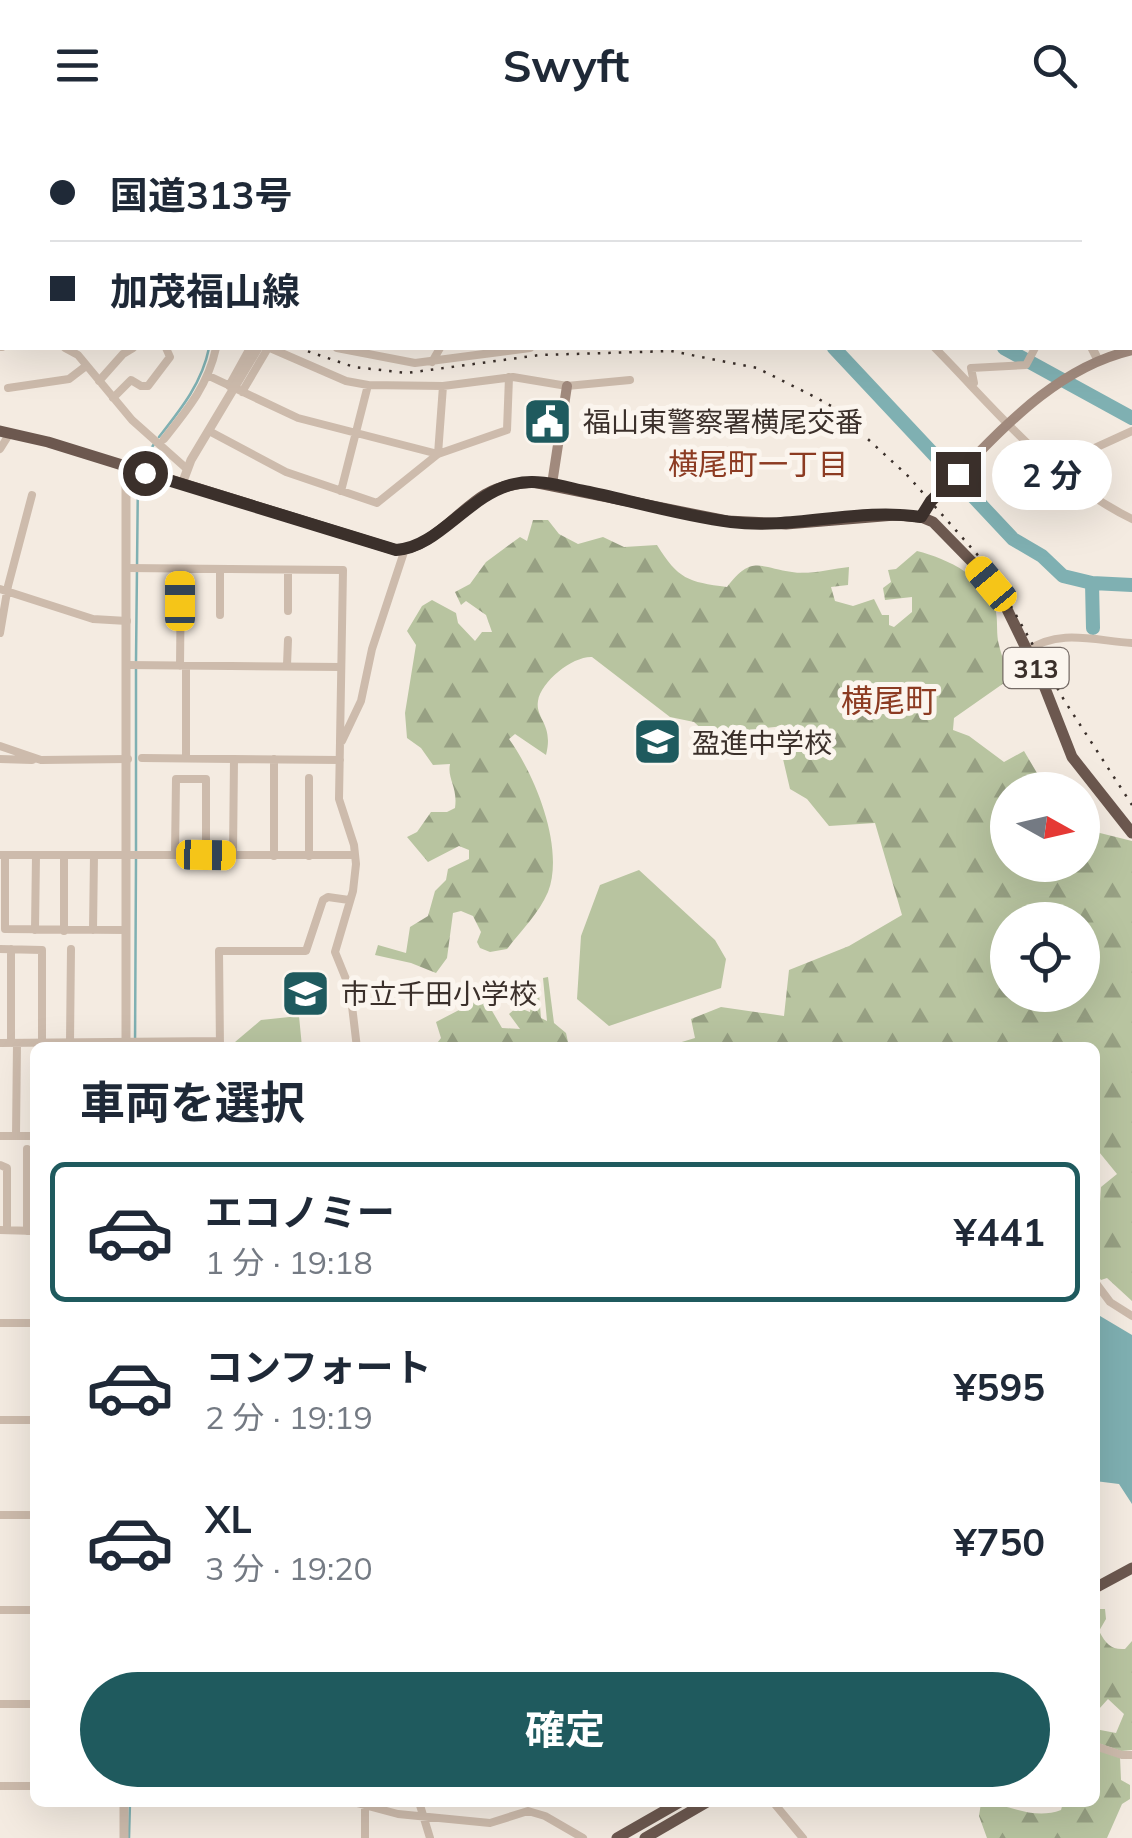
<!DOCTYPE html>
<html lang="ja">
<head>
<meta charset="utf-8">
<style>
	body { margin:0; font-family:Mulish,"Noto Sans JP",sans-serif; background:#f6f6f7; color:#1f2937; height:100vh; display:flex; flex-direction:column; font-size:38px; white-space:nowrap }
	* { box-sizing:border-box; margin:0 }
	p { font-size:32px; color:#747a83 }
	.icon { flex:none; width:55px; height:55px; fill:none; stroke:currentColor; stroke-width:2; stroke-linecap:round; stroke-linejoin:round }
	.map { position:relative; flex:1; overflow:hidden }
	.details { position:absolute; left:30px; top:912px; width:1070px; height:765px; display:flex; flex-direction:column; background:#fff; border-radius:15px; box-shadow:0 10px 40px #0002 }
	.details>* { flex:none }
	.top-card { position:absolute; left:0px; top:0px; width:1132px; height:220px; box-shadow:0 10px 40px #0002; display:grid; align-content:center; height:220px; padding:0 50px; background:#fff }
	.needle { width:65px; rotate:98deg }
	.tools { position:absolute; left:990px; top:642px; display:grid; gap:20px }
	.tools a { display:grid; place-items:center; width:110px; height:110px; border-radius:50%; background:#fff; box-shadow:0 10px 40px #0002; font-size:50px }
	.end { position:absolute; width:45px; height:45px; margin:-22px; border:12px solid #3b302b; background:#fff; box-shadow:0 0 0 5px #fff }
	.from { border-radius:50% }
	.bubble { position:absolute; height:70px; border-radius:35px; background:#fff; box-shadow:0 10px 40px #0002; font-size:32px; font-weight:700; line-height:70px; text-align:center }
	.car { position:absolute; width:30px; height:60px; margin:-30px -15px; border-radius:12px; box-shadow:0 0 8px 2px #0007; background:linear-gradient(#f5c518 24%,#345 0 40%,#f5c518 0 76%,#345 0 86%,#f5c518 0) }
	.top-card b { display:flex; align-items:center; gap:35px; height:95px; font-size:38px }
	.top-card b+b { border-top:2px solid #e0e1e3 }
	.top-card i { width:25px; height:25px; background:#1f2937 }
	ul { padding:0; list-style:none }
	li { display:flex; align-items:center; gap:30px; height:140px; margin:0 20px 15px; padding:0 30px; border:5px solid transparent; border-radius:15px }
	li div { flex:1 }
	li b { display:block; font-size:38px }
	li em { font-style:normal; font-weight:700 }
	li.current { border-color:#1f5a5e }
	li>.icon { width:90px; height:90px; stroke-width:1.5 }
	h2 { padding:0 50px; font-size:45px; line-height:120px }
	.cta { display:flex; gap:20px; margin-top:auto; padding:20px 50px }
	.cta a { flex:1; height:115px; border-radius:60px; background:#1f5a5e; color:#fff; font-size:40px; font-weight:700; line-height:115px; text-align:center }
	header { display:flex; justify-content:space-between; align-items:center; height:130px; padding:0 50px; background:#fff; font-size:45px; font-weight:700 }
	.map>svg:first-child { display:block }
</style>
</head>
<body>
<header><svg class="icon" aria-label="menu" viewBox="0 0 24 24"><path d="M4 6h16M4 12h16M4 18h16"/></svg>Swyft<svg class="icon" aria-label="search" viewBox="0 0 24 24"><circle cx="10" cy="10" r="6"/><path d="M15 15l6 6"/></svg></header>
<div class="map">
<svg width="1132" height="1708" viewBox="0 0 1132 1708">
	<defs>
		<pattern id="forest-firs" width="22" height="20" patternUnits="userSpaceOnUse" patternTransform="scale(2.5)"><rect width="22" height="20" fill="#b8c4a0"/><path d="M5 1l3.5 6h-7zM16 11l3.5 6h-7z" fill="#97a083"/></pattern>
	</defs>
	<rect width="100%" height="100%" fill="#f4ebe1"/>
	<path fill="url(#forest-firs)" fill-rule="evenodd" d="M533 390H548L559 404 578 414 603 407 624 417 657 415C678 449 688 452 727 457 752 425 758 437 792 442 809 445 831 439 849 437L848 455 831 457 835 471 853 476 874 469 882 485H889V495L894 497 912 482V467L885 470 883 458 891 452 888 440 896 439 917 421C948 429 987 447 996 482 998 493 996 504 999 515 1003 532 1007 533 1004 553L954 588 953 600 969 606 1004 632 1024 621 1047 660H1008V735H1082L1083 707 1088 700 1132 711V1171L1107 1148 1101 1150 1095 1142V1089L1099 1087 1101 1057 1117 1044 1095 1017V918L665 917 695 908 691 889 721 877 784 886 789 840 849 816 902 785 875 693 829 696 807 669 790 659 783 629 785 596 707 604 694 592 670 587 592 527C573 526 541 551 538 571 535 589 554 594 546 625L515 604 509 609C535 645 565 718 548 762 539 783 521 801 507 819L490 822 480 818 477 812 481 802 473 786 461 781 453 783 447 828 436 843 411 833 375 825 378 815 406 823 410 797 428 786 435 761 446 750 448 739 469 729V720L459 716 428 732 407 707 417 702 431 682H447L455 678C458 657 447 649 450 634L433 635 421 618 407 608 405 583 416 515 407 501 422 476 432 470 456 483 458 493 475 511 482 502H492L486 485 466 471 461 475 455 462 470 454 486 432 520 407 527 411ZM1008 790H1082V865H1008Z
		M548 847 554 893 566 903 568 912 575 917H589H434L441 908 436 892 484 867 502 898 520 899 509 884 517 877 530 882 532 868 539 864 541 888 547 891 543 848Z
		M1095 1479H1105L1106 1489 1099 1501C1106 1514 1111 1520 1125 1519L1132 1511V1620L1121 1621 1095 1612V1599L1116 1603 1124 1584 1108 1569 1099 1579H1095Z
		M1095 1618 1120 1627 1121 1650 1130 1655V1669L1122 1674 1107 1708H987L979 1686 981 1673C1009 1673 1032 1691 1061 1680L1063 1673 1095 1672Z"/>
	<path fill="#b8c4a0" d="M639 740 715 810 726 829 721 858 609 896 577 869 581 806 600 755Z
		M299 886 302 917H236L235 912 261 890Z"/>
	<path fill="#7fb0b2" d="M1095 1183 1132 1205V1374L1119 1354 1095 1351Z"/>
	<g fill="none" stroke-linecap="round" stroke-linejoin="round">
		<path stroke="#7fb0b2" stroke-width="2.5" d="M192 0V2
			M159 307C181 279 202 253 209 218
			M140 336 154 314
			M136 531 138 344
			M136 721V539
			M135 918 136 729
			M129 1708 130 1672"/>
		<path stroke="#7fb0b2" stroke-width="14" d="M626 0 628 2
			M686 0 688 2
			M1130 171 1132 172
			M834 218 1013 409 1042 426 1063 446 1092 453 1132 455
			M1004 218 1132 288
			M1092 453 1093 498"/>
		<path stroke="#cdbbac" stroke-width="8" d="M202 0 203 2
			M299 0 303 2
			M408 0 411 2
			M593 0 594 2
			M720 0 721 2
			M960 0 962 2
			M1045 0 1046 2
			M1110 0 1113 2
			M272 2 273 0
			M384 2 386 0
			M857 2 863 0
			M1130 16 1132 17
			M1130 118 1132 116
			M1130 181 1132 182
			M0 217H2
			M65 218 78 225 132 290 187 339
			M270 218 346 251 368 255 443 256 513 247 567 256 630 250
			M337 218 415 233 530 218
			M935 218C998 282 1049 348 1132 389
			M432 232 440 218
			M209 246 298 288 438 324 443 256
			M99 251 123 224 133 218
			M971 255 974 253 971 238 1026 235 1035 218
			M229 256 250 218
			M8 258 69 249 86 236
			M242 262 268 218
			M113 268 131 250 141 256H148L170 227 166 218
			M209 301 286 342 377 373 438 324 507 300 509 247
			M164 309C188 279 208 255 216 218
			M0 319 10 303
			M1051 338 1132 301
			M341 361 368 255
			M127 438 343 440 339 669 354 715 356 734 353 761 335 822 350 859 357 918
			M220 440V485
			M0 459 93 489 127 491
			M288 481V440
			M0 503 8 456 32 365
			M1027 521C1059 498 1096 511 1132 513
			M127 535 341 537
			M287 535 288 510
			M180 536 181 439
			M342 611 361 571 372 519 405 419
			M0 616 41 630 128 629
			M142 628 340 630
			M186 628V536
			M0 629 32 630
			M0 725H355
			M5 725V799L126 800
			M64 725V801
			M175 725 176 649H206V725
			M233 725 234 629
			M274 726V629
			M309 726V648
			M35 800 36 725
			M93 800 94 725
			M0 819 42 820V912
			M70 912 71 819
			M0 913 220 911
			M11 913V819
			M220 918 219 821H306L323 770 328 767 349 770
			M0 1006H35
			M16 1006 17 913
			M0 1035 7 1038V1100
			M0 1100 35 1101
			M27 1101V1019
			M1095 1152 1110 1172 1132 1186
			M0 1193H35
			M0 1290H35
			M0 1385H35
			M0 1480H35
			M0 1574H35
			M1095 1616 1122 1625H1132
			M0 1656H35
			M353 1672 398 1684 490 1693 528 1681 545 1686 583 1708
			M419 1672 430 1708
			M773 1672 803 1708
			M365 1708V1673"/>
		<path stroke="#cdbbac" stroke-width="9" d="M211 0 215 2
			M1092 218 1098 230
			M182 354 191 330 258 218
			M126 918V337
			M124 1708V1672"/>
		<path stroke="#a18a7d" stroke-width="10" d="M552 354 567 256
			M921 387 931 371C991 313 1047 240 1132 220"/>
		<path stroke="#6c584f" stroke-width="11" d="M0 301 48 312 396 420C431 419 457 381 486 364 501 356 517 353 533 352L727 391 786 394 895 385 921 387 933 392 978 438 1003 471 1043 553 1072 627 1132 703
			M1095 1458 1132 1438
			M617 1708 680 1672
			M645 1708 707 1672"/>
		<path stroke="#3b302b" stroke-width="2.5" stroke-dasharray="2.5 8" stroke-linecap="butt" d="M125 0 126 2
			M298 218 354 237 407 243 540 225 671 221 757 238 815 267 833 277 908 346 990 439 1064 570 1132 675"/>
	</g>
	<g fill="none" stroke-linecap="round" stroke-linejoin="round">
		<path stroke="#3b302b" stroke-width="12" d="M145 343 396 420C438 418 469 364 514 354 539 348 564 357 589 362 636 372 683 386 731 392 794 400 858 377 921 387L931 371 958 344"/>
	</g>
	<defs>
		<symbol id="civic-square" viewBox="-11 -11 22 22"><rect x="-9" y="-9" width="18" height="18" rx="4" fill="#1f5a5e" stroke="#fbf5ee"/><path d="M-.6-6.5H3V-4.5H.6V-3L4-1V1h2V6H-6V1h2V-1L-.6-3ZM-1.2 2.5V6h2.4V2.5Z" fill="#fff"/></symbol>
		<symbol id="school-square" viewBox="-11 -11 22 22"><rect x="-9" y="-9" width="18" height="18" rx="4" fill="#1f5a5e" stroke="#fbf5ee"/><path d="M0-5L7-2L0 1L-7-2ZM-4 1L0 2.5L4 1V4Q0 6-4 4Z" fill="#fff"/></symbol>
	</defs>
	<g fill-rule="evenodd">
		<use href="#civic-square" x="520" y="264" width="55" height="55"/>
		<use href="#school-square" x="630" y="584" width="55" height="55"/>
		<use href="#school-square" x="278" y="836" width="55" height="55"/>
	</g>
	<g text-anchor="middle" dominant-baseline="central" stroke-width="10" stroke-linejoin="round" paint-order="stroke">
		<rect fill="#fbf5ee" stroke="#756b66" stroke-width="2.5" x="1003.5" y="518" width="65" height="40" rx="8"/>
		<g font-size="25" font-weight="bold" fill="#3b302b">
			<text x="1036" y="538">313</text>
		</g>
		<g font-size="28" fill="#3b302b" stroke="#fbf5ee" text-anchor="start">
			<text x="583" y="291">福山東警察署横尾交番</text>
			<text x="692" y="612">盈進中学校</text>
			<text x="341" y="863">市立千田小学校</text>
		</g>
		<g font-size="30" fill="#8c3b22" stroke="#fbf5ee">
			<text x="758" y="334">横尾町一丁目</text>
		</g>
		<g font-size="32" fill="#8c3b22" stroke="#fbf5ee">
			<text x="889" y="570">横尾町</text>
		</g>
	</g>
</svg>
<div class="tools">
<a><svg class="needle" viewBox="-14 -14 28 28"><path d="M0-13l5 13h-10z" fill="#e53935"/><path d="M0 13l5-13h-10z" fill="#747a83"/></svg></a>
<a><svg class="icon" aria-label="locate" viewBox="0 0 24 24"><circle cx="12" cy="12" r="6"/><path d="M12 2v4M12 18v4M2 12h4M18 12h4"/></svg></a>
</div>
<i class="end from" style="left:145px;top:343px"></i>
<i class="end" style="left:958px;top:344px"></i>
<div class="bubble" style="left:992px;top:310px;width:120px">2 分</div>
<i class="car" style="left:991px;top:454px;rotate:320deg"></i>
<i class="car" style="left:180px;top:471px;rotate:0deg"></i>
<i class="car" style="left:206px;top:725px;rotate:91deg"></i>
<div class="top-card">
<b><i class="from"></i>国道313号</b>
<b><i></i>加茂福山線</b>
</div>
<section class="details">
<h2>車両を選択</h2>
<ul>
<li class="current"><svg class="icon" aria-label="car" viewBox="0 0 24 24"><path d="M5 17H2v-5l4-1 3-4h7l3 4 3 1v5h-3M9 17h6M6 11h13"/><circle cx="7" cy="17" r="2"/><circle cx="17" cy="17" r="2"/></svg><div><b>エコノミー</b><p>1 分 · 19:18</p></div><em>¥441</em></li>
<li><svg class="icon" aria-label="car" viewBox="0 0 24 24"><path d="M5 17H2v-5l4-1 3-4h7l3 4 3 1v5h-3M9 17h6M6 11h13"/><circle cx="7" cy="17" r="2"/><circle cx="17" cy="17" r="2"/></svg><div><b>コンフォート</b><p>2 分 · 19:19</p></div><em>¥595</em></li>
<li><svg class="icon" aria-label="car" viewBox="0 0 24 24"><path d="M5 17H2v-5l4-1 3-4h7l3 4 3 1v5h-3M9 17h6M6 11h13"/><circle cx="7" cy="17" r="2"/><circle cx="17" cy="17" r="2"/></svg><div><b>XL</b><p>3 分 · 19:20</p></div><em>¥750</em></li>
</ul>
<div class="cta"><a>確定</a></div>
</section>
</div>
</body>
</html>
